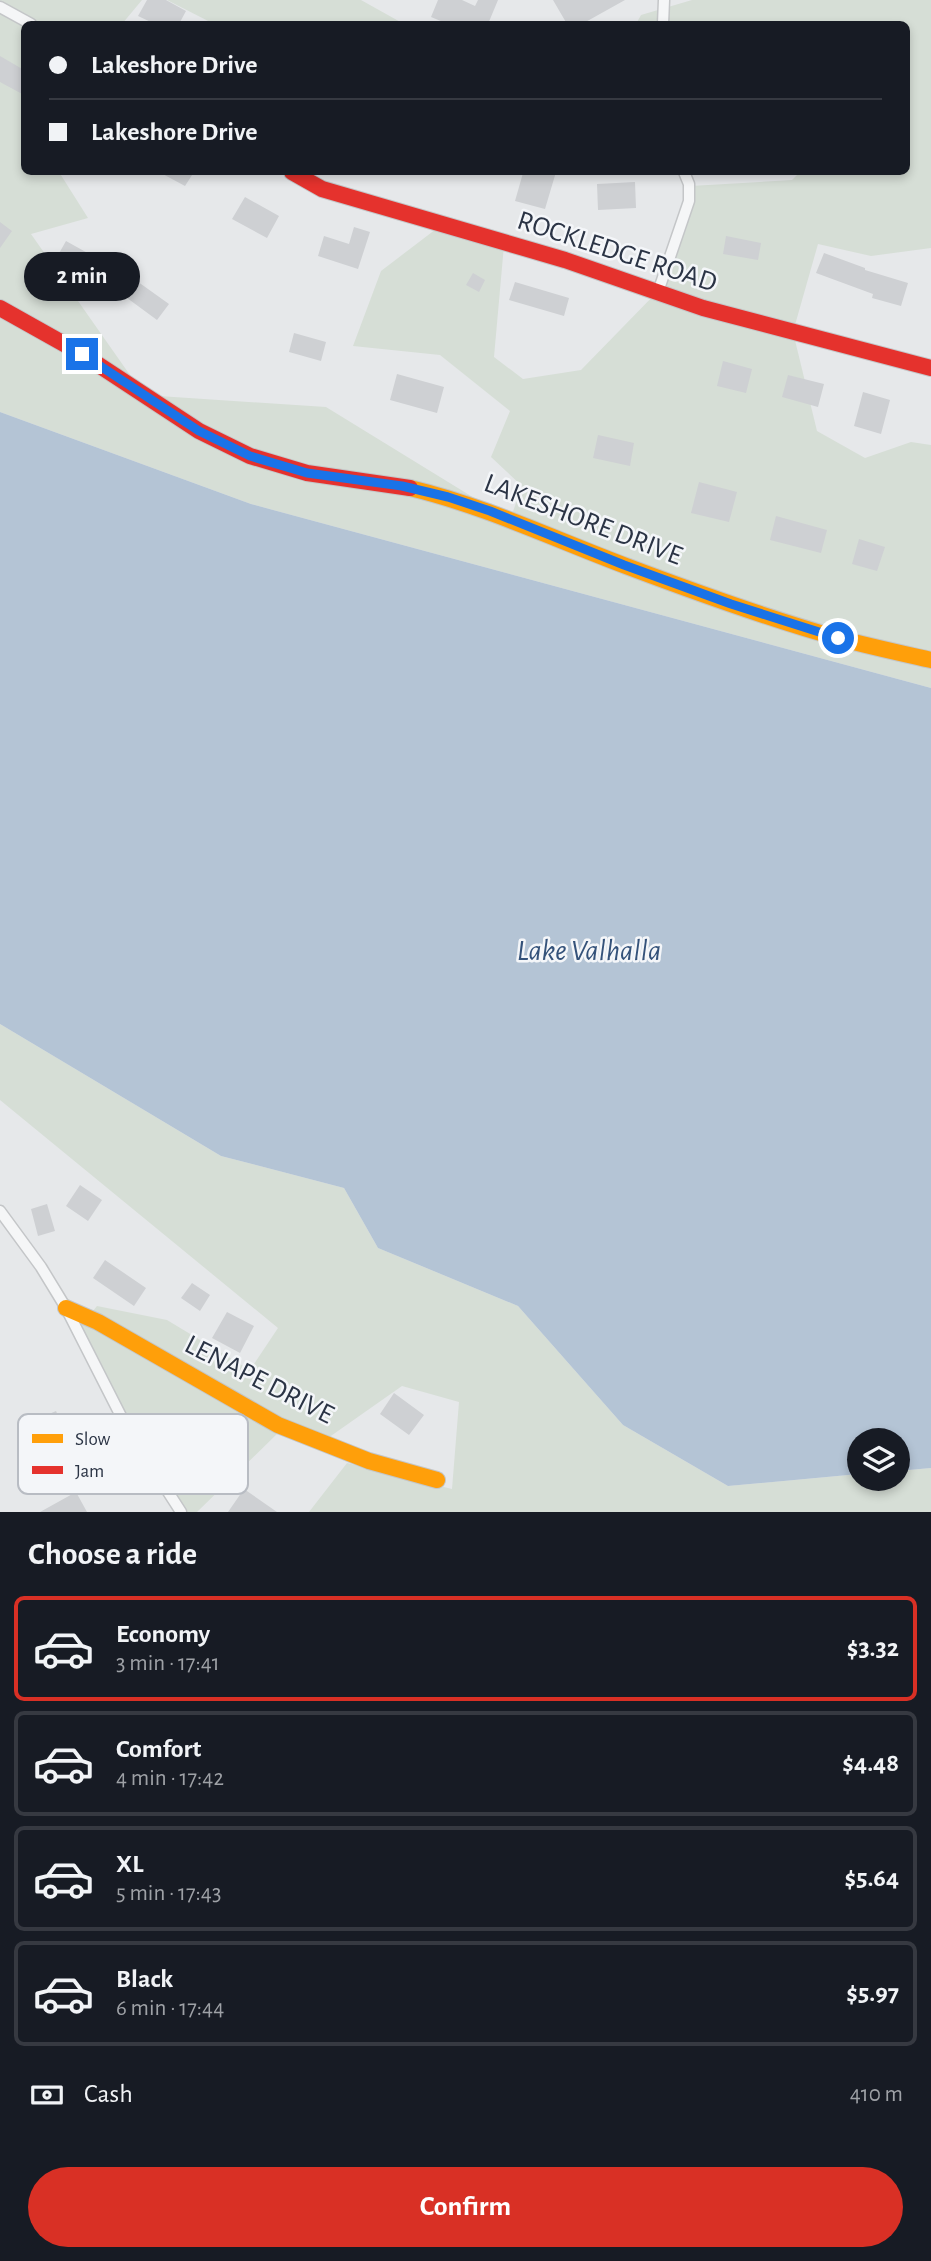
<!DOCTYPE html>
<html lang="en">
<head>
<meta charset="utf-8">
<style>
	body { margin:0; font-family:"Alegreya Sans",sans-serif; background:#242831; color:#f1f3f6; height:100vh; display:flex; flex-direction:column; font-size:26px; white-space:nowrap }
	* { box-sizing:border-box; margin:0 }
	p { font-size:23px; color:#9ea1a6 }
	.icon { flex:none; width:38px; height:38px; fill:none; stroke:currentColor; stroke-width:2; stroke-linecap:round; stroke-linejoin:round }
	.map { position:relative; height:1512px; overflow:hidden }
	.details { display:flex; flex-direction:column; background:#171b24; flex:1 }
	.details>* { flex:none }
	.guide { position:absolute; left:21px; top:21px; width:889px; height:154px; border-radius:10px; box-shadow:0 4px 10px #0003; display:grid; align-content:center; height:154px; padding:0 28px; background:#171b24 }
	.tools { position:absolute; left:847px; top:1428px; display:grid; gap:14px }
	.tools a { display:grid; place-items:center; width:63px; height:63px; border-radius:50%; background:#171b24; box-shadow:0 4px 10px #0003; font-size:35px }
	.end { position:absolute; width:32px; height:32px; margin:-16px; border:9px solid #1a73e8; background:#fff; box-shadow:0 0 0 4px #fff }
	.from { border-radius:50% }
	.bubble { position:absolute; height:49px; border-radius:24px; background:#171b24; box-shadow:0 4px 10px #0003; font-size:23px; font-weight:600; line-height:49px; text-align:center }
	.guide b { display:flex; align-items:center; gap:24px; height:66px; font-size:26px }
	.guide b+b { border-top:2px solid #363941 }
	.guide i { width:18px; height:18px; background:#f1f3f6 }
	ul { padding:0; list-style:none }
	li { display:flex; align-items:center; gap:21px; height:105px; margin:0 14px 10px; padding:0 14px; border:4px solid #363941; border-radius:10px }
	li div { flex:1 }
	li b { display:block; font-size:26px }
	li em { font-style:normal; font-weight:600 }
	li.selected { border-color:#d93025 }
	li>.icon { width:63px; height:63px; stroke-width:1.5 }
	h2 { padding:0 28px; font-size:32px; line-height:84px }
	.pay { display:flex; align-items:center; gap:18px; height:77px; padding:0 28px; font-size:26px }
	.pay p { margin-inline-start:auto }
	.cta { display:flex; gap:14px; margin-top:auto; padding:14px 28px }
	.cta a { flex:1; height:80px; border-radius:42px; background:#d93025; color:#fff; font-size:28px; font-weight:600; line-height:80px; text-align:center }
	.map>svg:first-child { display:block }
</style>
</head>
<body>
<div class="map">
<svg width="931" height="1512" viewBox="0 0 931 1512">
	<rect width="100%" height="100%" fill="#e6e8ea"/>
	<path fill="#d6ded6" d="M0 0H142L122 24H24V172H59L88 218 31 234 144 395 326 407 510 520 522 486 491 457 510 411 440 355 353 346 381 271 440 226 504 245 494 357 523 379 581 370 659 290 691 186 792 180 800 172H906V24H636L641 15 692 0H931V248L871 256 818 244 793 332 817 431 865 458 911 442 931 445V688L251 504 0 412Z
		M167 0H361L404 24H214Z
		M0 1024 221 1156 344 1188 378 1248 518 1306 623 1425 728 1486 859 1474V1479H898V1471L931 1468V1512H309L347 1463 452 1489 459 1402 402 1386 318 1445 278 1433 197 1512H181L76 1332 97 1306 167 1320 250 1370 278 1328 0 1100Z"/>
	<path fill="#b4c4d5" d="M0 412 251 504 931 688V1468L898 1471V1440H859V1474L728 1486 623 1425 518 1306 378 1248 344 1188 221 1156 0 1024Z"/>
	<path fill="#ced0d3" d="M147 0H166L186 11 179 24H155L138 16Z
		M438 0H462L475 6 478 0H498L488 24H448L431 17Z
		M553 0H625L582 24H567Z
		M0 56 24 70V95L0 82Z
		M159 172H194L185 186Z
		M531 172H556L545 209 515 201 523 173 531 175Z
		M635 182 636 208 598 210 597 184Z
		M245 197 279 216 267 238 232 219Z
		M0 222 12 231 0 248Z
		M354 227 370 232 358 269 318 256 324 236 349 244Z
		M726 236 761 243 758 260 723 254Z
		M66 241 93 256 79 279 53 264Z
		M824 253 865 268V270L908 283 901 306 872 298 873 294 816 273Z
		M473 273 485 280 479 292 466 285Z
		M134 279 169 304 157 320 123 295Z
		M515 282 569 298 564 316 509 300Z
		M294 333 326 342 321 361 289 352Z
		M723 361 752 369 746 393 717 386Z
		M397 374 444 387 437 413 390 400Z
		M788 375 824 384 818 407 782 397Z
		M863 392 890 400 881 434 854 426Z
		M598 435 634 443 630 466 593 458Z
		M699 482 737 492 729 522 691 513Z
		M776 516 827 530 821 553 770 540Z
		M859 539 885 547 877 571 852 564Z
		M80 1185 102 1200 88 1221 66 1206Z
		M47 1204 55 1231 38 1236 31 1209Z
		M105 1260 146 1288 134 1306 93 1278Z
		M192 1283 210 1295 200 1311 181 1298Z
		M227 1312 254 1326 240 1353 212 1338Z
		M394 1393 424 1415 409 1435 380 1414Z
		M56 1411 70 1442 45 1453 31 1422Z
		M244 1489 277 1512H228Z
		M76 1492 87 1512H40Z"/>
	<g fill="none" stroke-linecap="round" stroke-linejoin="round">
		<defs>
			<path id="street" d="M0 7 31 24
				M663 24 664 0
				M658 292 689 201V184L684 172
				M0 1211 41 1267 66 1308 127 1428 181 1512"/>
			<path id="slow" d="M410 488C485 506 554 539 626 566 695 592 766 618 838 638 868 646 900 653 931 660
				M66 1308 98 1322 278 1425 369 1461 437 1480"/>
			<path id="jam" d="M292 172 322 189 565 260 703 308 931 368
				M0 308 82 354 199 431 250 456 307 473 410 488"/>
		</defs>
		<use href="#street" stroke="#c4c6c8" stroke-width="13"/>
		<use href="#slow" stroke="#c4c6c8" stroke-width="18"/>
		<use href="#jam" stroke="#c4c6c8" stroke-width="18"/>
		<use href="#street" stroke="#f5f6f7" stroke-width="10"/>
		<use href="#slow" stroke="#ff9f0a" stroke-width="16"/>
		<use href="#jam" stroke="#e5322d" stroke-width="16"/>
	</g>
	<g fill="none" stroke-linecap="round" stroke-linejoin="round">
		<path stroke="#1a73e8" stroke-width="9" d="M82 354 199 431 250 456 307 473 402 486 448 497 490 511 624 565 731 604 838 638"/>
	</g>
	<g text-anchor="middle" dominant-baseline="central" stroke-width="5" stroke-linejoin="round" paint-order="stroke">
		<g font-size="28" fill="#2b3445" stroke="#f4f6f9">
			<text transform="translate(617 252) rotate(18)">ROCKLEDGE ROAD</text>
			<text transform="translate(583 520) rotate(21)">LAKESHORE DRIVE</text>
			<text transform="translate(259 1380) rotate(27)">LENAPE DRIVE</text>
		</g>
		<g font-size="30" font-style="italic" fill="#34527a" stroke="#f4f6f9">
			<text x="589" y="951">Lake Valhalla</text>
		</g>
	</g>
	<rect x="18" y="1414" width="230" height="80" rx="10" fill="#f4f6f9" stroke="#b8bcc3" stroke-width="2"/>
	<rect x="32" y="1434" width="31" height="9" fill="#ff9f0a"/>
	<rect x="32" y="1466" width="31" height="8" fill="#e5322d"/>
	<g font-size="19" fill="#2b3445">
		<text x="75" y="1445">Slow</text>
		<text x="75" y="1477">Jam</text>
	</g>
</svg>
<div class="tools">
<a><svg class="icon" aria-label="layers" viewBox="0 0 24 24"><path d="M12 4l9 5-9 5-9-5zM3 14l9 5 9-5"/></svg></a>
</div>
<i class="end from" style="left:838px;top:638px"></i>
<i class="end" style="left:82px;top:354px"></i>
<div class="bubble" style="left:24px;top:252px;width:116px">2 min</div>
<div class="guide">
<b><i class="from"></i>Lakeshore Drive</b>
<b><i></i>Lakeshore Drive</b>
</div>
</div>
<section class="details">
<h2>Choose a ride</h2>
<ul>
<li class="selected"><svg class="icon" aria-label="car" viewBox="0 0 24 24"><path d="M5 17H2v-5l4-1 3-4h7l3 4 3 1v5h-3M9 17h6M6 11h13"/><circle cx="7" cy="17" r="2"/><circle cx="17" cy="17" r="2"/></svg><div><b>Economy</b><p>3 min · 17:41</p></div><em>$3.32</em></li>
<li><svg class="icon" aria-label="car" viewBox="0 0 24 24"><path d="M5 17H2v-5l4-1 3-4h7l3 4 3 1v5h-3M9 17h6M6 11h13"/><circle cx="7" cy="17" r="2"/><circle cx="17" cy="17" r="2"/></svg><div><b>Comfort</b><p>4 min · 17:42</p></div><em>$4.48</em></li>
<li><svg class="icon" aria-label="car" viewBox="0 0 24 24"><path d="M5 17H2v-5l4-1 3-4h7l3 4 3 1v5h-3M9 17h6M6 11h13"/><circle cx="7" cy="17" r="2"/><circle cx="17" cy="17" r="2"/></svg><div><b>XL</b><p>5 min · 17:43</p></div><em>$5.64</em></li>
<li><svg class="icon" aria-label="car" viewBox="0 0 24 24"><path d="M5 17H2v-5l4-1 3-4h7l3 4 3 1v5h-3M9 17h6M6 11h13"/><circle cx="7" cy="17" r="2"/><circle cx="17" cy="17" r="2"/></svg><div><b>Black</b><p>6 min · 17:44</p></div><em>$5.97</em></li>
</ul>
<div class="pay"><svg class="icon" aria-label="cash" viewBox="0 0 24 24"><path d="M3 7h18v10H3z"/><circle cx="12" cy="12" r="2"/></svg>Cash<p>410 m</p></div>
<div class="cta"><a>Confirm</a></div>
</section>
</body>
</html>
